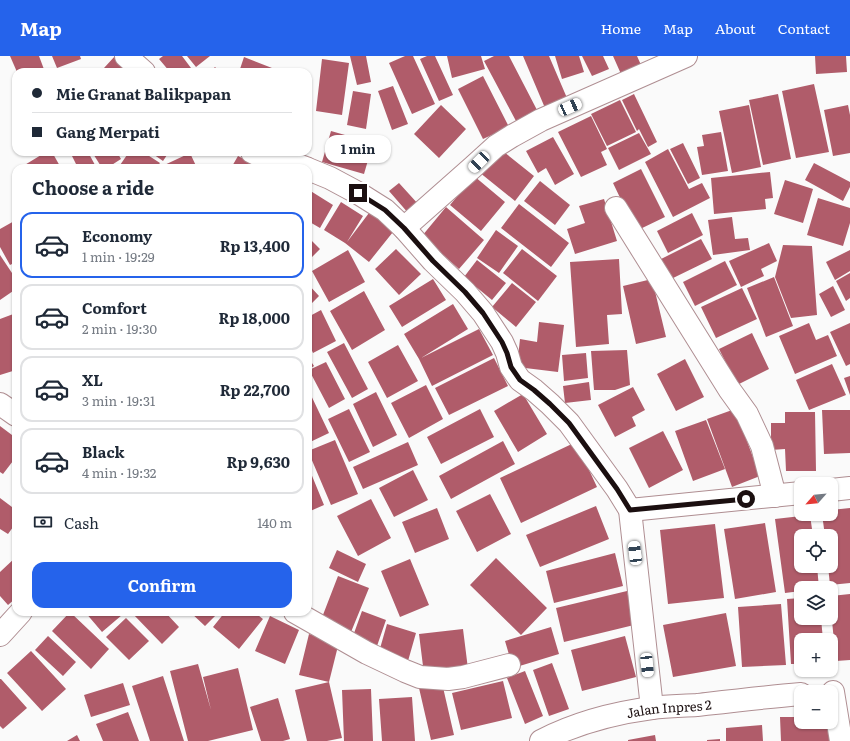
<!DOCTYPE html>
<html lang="en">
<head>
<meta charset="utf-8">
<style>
	body { margin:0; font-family:Literata,serif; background:#f2f2f3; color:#1f2937; height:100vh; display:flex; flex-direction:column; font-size:15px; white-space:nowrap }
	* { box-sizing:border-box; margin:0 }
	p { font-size:13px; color:#747a83 }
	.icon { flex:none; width:22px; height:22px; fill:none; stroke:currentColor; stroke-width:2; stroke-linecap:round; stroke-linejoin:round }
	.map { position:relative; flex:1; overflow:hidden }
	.side { position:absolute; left:12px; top:108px; width:300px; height:452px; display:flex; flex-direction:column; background:#fff; border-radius:12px; box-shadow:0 1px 3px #0004 }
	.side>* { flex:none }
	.guide { position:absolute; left:12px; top:12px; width:300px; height:88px; border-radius:12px; box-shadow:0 1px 3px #0004; display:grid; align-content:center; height:88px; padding:0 20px; background:#fff }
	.needle { width:26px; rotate:243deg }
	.tools { position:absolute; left:794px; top:421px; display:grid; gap:8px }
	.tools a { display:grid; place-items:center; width:44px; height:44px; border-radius:8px; background:#fff; box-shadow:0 1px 3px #0004; font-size:20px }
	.end { position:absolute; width:18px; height:18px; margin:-9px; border:5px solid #1b0f10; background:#fff; box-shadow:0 0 0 2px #fff }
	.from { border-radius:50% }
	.bubble { position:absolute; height:28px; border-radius:12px; background:#fff; box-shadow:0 1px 3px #0004; font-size:13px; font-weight:700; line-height:28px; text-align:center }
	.car { position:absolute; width:12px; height:24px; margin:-12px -6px; border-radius:5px; box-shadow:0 0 3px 1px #0007; background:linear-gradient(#fff 24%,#345 0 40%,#fff 0 76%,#345 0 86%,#fff 0) }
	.guide b { display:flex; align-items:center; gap:14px; height:38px; font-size:15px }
	.guide b+b { border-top:1px solid #e0e1e3 }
	.guide i { width:10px; height:10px; background:#1f2937 }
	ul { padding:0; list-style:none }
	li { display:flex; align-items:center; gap:12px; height:66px; margin:0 8px 6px; padding:0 12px; border:2px solid #e0e1e3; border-radius:12px }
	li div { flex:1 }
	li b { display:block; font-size:15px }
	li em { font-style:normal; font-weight:700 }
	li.active { border-color:#2563eb }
	li>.icon { width:36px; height:36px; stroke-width:1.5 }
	h2 { padding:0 20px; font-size:18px; line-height:48px }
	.pay { display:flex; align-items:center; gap:10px; height:44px; padding:0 20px; font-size:15px }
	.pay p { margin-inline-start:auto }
	.button { display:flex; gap:8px; margin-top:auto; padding:8px 20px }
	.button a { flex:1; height:46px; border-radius:12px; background:#2563eb; color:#fff; font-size:16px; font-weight:700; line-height:46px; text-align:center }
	header { display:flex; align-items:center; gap:24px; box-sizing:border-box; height:56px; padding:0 20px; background:#2563eb; color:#fff }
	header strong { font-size:19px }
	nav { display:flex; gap:22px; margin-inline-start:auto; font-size:14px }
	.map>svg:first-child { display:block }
</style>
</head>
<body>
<header>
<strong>Map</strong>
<nav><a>Home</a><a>Map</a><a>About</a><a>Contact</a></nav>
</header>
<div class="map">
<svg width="850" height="685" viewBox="0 0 850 685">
	<rect width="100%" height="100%" fill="#fafafa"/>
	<path fill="#b05c6a" d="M10 0H39L45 16H17Z
		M52 0H80L81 3 57 12Z
		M115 0H124L140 16H108L104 12Z
		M163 0H182L194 16H170L159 3Z
		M187 0H210L196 11Z
		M350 0H366L371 26 357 29Z
		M405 0H413L435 48 412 58 389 7Z
		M427 0H435L453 39 439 45 420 3Z
		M447 0H481L485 13 452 22Z
		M494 0H509L537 54 516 65 484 5Z
		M523 0H549L567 42 545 52Z
		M555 0H579L584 16 562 23Z
		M582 0H603L609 13 592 20Z
		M613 0H637L641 9 621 18Z
		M815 0H846L847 16 816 18Z
		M244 1 272 12 270 16H239Z
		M322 3 349 7 342 59 316 55Z
		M215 11 220 16H210Z
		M483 20 509 71 483 83 458 33Z
		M814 28 829 96 796 102 782 35Z
		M393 30 408 68 392 74 378 35Z
		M353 35 371 38 366 73 347 69Z
		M634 38 657 86 648 91 639 73 637 75 622 44Z
		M778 38 791 103 763 109 749 44Z
		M620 44 636 76 607 90 591 58Z
		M441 49 466 73 439 102 414 78Z
		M749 49 761 111 732 117 719 55Z
		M848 49 850 59V97L833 100 824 54Z
		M591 60 607 93 601 96 607 109 581 121 558 76Z
		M331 75 373 87 364 118 322 106Z
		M721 76 728 115 702 119 697 91 704 90 702 79Z
		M639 77 651 98 619 114 608 92Z
		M553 81 574 118 555 129 546 112 538 117 526 95Z
		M683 87 700 122 688 128 670 93Z
		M499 92 534 120 515 145 479 116Z
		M668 93 689 133 702 127 710 142 673 161 645 106Z
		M46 96H52L61 112H24L23 110Z
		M70 96H88L95 109 90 112H78Z
		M92 96H117L121 103 107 112H102Z
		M129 96H143L160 107 156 112H118Z
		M150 96H169L163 105Z
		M190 97 197 112H158Z
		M238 100 250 106 247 112H231Z
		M814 107 850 126V131L843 145 805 124Z
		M641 113 665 161 636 175 613 127Z
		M770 116 773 142 765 143 766 153 714 158 711 122Z
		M474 120 505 146 481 175 450 149Z
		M785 124 813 133 803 167 774 158Z
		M540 125 570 149 555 169 524 145Z
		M399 127 419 149 409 158 389 135Z
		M309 134 333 149 320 172 308 165V136Z
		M818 142 850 152V167L843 190 807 179Z
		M604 143 617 185 575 198 567 173 585 167 579 150Z
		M341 146 363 160 347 186 372 153 397 171 369 206 345 187 324 174Z
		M519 148 569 187 551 211 501 172Z
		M446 151 484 184 459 213 422 180Z
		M692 157 703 179 668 197 657 175Z
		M732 161 735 183 748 182 750 194 713 199 708 164Z
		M16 164V206L10 209 0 191V173Z
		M496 174 518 190 499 217 477 202Z
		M308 181 320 193 308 205Z
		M701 183 712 203 669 224 659 204Z
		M769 187 777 205 761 213 764 220 741 231 729 205Z
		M783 189 812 190 817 259 791 262 775 221Z
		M396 193 421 218 399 239 375 213Z
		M522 193 557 220 538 245 503 217Z
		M348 194 365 226 329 246 312 215Z
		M850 194V215L835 224 826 206Z
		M0 199 16 223V233L0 244Z
		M619 203 622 258 607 259 609 288 576 291 570 206Z
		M477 204 506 227 492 244 464 221Z
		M725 205 737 229 695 250 683 226Z
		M850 217V242L846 245 836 225Z
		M774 221 793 270 766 281 747 232Z
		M433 223 446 244 402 271 389 250Z
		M652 223 666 281 636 288 623 230Z
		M512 227 536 246 516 271 492 251Z
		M308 228 319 240 308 251Z
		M833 230 845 254 831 261 819 238Z
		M742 232 757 263 716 282 701 251Z
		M364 235 385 274 352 294 330 255Z
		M453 248 468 273 421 302 479 273 493 299 432 330 419 303 404 278Z
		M321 254 336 285 313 297 308 286V261Z
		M16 257V314L0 319V263Z
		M539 266 564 269 558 316 517 311 520 283 537 286Z
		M809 267 816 284 828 279 837 300 795 318 779 280Z
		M850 267V308L846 310 830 276Z
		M752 277 769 313 737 329 719 293Z
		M344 287 368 333 352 342 327 296Z
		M398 289 418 325 387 342 368 306Z
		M627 294 630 329 615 334H594L591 295Z
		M586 297 588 322 564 325 562 299Z
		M308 301 314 310 308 314Z
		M494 302 508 330 449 359 435 332Z
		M685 303 704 341 676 355 657 318Z
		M326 306 345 343 329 352 309 314Z
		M832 308 846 339 809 354 796 324Z
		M850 320V339L844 322Z
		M589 326 591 344 565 347 563 330Z
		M426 329 443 363 409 382 391 347Z
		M633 331 645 354 632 361 636 370 615 381 598 349Z
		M308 333 329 377 308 387Z
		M376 336 397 379 373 391 353 348Z
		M523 338 547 378 518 396 494 355Z
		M349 353 370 396 349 406 328 363Z
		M480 353 494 381 441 408 427 381Z
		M735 353 760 420 732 431 707 363Z
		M822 354H850V397L824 398Z
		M785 356H815L816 415H786L785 393 771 394V367H785Z
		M706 364 725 413 693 425 675 375Z
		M0 370 16 382V401L3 418 0 416Z
		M663 375 683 414 649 432 629 392Z
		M335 384 358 438 331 449 308 395Z
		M503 385 515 408 451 443 439 420Z
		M408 386 418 409 363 433 353 411Z
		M576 386 597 431 521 467 500 422Z
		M308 410 324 449 308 456Z
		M413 414 428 444 394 461 379 432Z
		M490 438 511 478 477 496 456 455Z
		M0 442 16 454V467L8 478 0 473Z
		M371 443 391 482 358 500 337 460Z
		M596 450 609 483 540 511 526 479Z
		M437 452 449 483 415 497 402 466Z
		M850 452V527L830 529 828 510H831V480H825L822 458H831V454Z
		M810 459 813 480H801V510H817L819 532H801V535L785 537 775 463Z
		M765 467 776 536 735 543 724 473Z
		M715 468 724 542 668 548 660 474Z
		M337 494 366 508 358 526 329 512Z
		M615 497 623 530 554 547 546 515Z
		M16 501V542L8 549 0 540V516Z
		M496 502 547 552 521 579 470 529Z
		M410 503 429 549 400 561 381 515Z
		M338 520 369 532 351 576 321 564Z
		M627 535 634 569 564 586 556 552Z
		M850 538V604L836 605 831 555V540Z
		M801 542V562H821L823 584H801V608H791L787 543Z
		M781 548 786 609 742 611 738 551Z
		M362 555 386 564 377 590 353 580Z
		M70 556 109 593 91 613 52 575Z
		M85 556H119L122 559 102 576Z
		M131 556H165L179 571 162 588Z
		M190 556H219L205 570Z
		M225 556H254L263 563 239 593 213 571Z
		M726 557 736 610 673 621 663 569Z
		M270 560 299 574 285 608 255 595Z
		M126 562 149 585 129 604 106 581Z
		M387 568 416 577 408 605 379 596Z
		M551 571 559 598 513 612 505 585Z
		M463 573 468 613 424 618 419 578Z
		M309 578 339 586 329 626 299 619Z
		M48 580 76 606 63 620 35 594Z
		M625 580 636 621 582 635 571 594Z
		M31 595 66 633 42 655 7 617Z
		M552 607 569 653 549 660 533 614Z
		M198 608 211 654 203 621 238 612 253 674 208 685H188L170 615Z
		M525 615 543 660 525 668 507 622Z
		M163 620 184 685H150L132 630Z
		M0 623H1L27 652 3 673 0 670Z
		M503 625 512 662 461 674 452 637Z
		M329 626 342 682 327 685H307L295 634Z
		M123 627 130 649 91 661 84 639Z
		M442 627 454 679 431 684 419 632Z
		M371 633 373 685H344L342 634Z
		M412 641 415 685H382L379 643Z
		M278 642 290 683 283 685H261L250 651Z
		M128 656 139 685H103L96 668Z
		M780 661H801V666H830V685H781Z
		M762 669 763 685H726V672Z
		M77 679 80 685H67Z
		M655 679 656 685H628V684Z
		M720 683V685H707V684Z"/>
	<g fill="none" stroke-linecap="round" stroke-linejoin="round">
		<defs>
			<g id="minor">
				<path d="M126 0 144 16"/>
				<path d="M252 96 262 101 281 103 306 112"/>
				<path d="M308 113 330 122 358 137 385 154 404 172 433 205 465 236 483 257 502 286 507 297 511 311 520 324 534 334 550 348 569 367 617 433 630 454 652 652"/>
				<path d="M616 152 729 333 747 358 762 390 775 440"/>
				<path d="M404 172 473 111 496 90 512 80 541 64 686 0"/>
				<path d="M0 348 16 359"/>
				<path d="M831 434 850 432"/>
				<path d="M630 454 801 437"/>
				<path d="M295 556 367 597 405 615 420 621 448 623 463 621 509 609"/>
				<path d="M0 579 21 556"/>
				<path d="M833 636 841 685"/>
				<path id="s1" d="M541 685C574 668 614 657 652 652 667 650 682 650 697 649 732 645 766 641 801 638"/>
			</g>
		</defs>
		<use href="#minor" stroke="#af8e92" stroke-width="24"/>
		<use href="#minor" stroke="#fff" stroke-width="22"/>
	</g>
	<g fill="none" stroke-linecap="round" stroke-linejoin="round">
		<path stroke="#1b0f10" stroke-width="5" d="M358 137 385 154 404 172 433 205 465 236 483 257 502 286 507 297 511 311 520 324 534 334 550 348 569 367 617 433 630 454 746 443"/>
	</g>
	<g text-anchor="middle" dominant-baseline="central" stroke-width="3.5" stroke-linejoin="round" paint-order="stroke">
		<g font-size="13" fill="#1b0f10" stroke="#fafafa">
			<text stroke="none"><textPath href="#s1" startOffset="133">Jalan Inpres 2</textPath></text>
		</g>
	</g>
</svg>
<div class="tools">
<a><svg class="needle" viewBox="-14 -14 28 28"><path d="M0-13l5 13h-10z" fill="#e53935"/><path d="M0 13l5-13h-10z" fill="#747a83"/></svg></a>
<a><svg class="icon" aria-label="locate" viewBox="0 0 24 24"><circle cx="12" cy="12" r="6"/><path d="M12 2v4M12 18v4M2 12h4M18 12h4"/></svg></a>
<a><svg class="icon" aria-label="layers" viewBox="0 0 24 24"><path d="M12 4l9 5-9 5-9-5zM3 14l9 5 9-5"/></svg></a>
<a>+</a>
<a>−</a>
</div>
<i class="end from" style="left:746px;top:443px"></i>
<i class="end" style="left:358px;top:137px"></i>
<div class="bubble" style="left:325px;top:79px;width:66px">1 min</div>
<i class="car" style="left:570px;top:51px;rotate:66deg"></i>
<i class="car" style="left:479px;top:106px;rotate:225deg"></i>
<i class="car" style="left:635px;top:497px;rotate:353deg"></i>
<i class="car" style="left:647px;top:609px;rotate:174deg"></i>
<div class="guide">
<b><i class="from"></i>Mie Granat Balikpapan</b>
<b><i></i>Gang Merpati</b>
</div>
<section class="side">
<h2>Choose a ride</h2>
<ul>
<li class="active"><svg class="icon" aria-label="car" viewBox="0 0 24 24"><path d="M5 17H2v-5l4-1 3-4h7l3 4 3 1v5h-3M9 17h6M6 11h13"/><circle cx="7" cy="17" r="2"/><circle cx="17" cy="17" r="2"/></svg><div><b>Economy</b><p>1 min · 19:29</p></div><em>Rp 13,400</em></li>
<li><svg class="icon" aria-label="car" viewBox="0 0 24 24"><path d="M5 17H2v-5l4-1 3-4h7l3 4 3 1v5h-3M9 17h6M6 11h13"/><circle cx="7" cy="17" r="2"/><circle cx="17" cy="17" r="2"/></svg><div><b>Comfort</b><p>2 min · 19:30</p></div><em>Rp 18,000</em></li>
<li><svg class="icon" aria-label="car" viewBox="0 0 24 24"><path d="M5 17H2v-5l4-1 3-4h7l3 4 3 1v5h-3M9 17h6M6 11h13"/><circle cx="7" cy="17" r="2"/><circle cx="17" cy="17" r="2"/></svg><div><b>XL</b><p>3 min · 19:31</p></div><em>Rp 22,700</em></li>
<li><svg class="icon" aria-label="car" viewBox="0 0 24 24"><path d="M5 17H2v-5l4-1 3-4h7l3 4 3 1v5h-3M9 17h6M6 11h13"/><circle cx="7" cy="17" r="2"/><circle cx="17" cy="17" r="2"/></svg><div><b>Black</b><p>4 min · 19:32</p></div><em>Rp 9,630</em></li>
</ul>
<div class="pay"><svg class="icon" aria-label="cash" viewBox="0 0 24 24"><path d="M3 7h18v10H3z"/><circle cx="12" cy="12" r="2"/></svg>Cash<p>140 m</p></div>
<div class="button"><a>Confirm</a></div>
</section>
</div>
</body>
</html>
